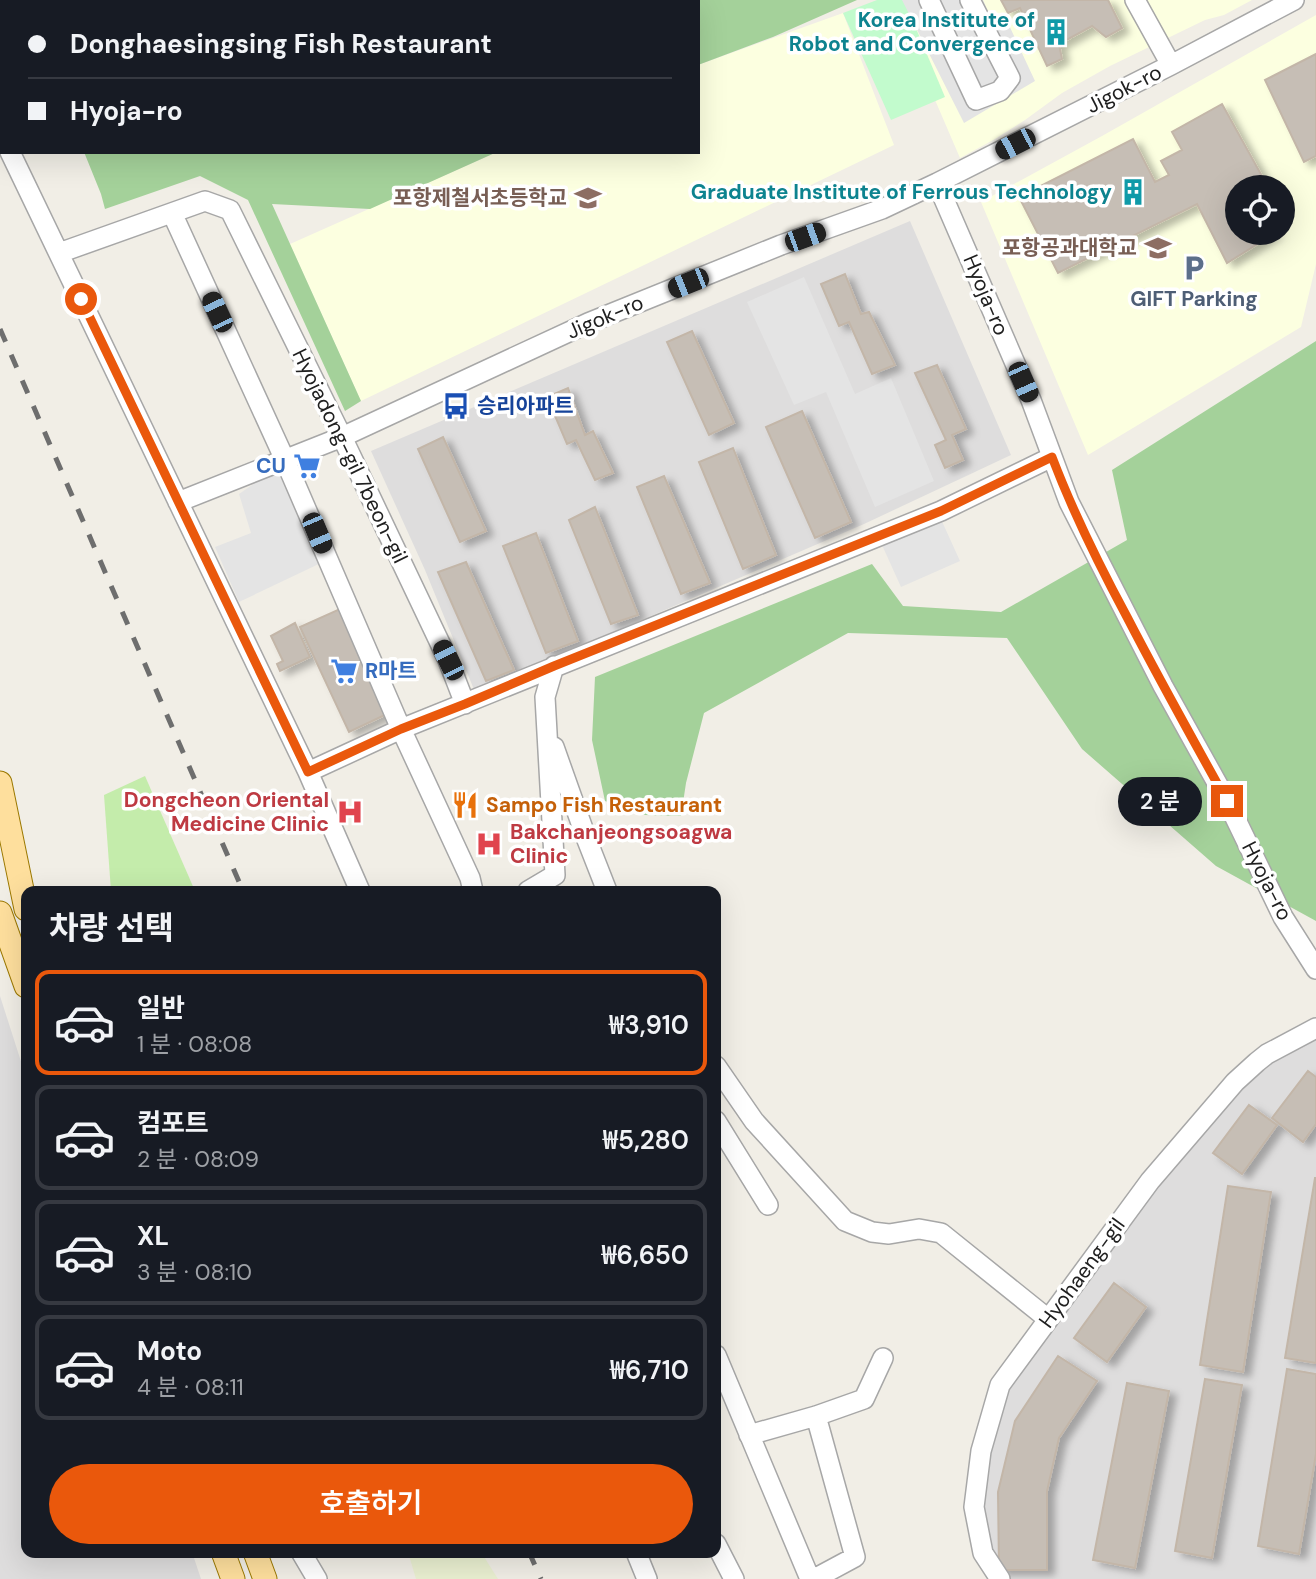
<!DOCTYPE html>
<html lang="ko">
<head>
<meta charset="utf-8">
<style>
	body { margin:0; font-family:"DM Sans","Noto Sans KR",sans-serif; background:#20242c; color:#f1f3f6; height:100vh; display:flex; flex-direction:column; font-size:26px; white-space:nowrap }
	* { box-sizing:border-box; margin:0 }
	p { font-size:23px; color:#9ea1a6 }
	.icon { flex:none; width:38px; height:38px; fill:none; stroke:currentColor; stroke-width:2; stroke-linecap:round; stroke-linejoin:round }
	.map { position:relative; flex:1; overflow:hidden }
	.drawer { position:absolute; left:21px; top:886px; width:700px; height:672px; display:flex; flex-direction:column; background:#171b24; border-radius:14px; box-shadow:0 7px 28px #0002 }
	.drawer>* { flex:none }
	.hud { position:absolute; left:0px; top:0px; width:700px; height:154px; box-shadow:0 7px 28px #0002; display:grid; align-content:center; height:154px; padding:0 28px; background:#171b24 }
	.tools { position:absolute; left:1225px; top:175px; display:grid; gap:14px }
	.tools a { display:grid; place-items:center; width:70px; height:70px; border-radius:50%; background:#171b24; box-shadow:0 7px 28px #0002; font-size:35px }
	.end { position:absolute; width:32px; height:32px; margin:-16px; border:9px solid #ea580c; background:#fff; box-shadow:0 0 0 4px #fff }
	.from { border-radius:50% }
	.bubble { position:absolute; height:49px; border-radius:24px; background:#171b24; box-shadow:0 7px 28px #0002; font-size:23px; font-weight:600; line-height:49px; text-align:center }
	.car { position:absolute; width:21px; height:42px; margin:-21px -10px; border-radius:9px; box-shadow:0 0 5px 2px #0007; background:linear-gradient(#222 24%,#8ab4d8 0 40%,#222 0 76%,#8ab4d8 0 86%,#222 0) }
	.hud b { display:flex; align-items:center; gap:24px; height:66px; font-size:26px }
	.hud b+b { border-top:2px solid #363941 }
	.hud i { width:18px; height:18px; background:#f1f3f6 }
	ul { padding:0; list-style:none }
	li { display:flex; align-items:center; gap:21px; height:105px; margin:0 14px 10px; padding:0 14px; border:4px solid #363941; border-radius:14px }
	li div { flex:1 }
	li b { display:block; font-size:26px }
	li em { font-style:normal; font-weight:600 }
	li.active { border-color:#ea580c }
	li>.icon { width:63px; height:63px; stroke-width:1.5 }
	h2 { padding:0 28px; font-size:32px; line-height:84px }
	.button { display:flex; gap:14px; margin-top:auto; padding:14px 28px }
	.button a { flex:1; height:80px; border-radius:42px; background:#ea580c; color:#fff; font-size:28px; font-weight:600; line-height:80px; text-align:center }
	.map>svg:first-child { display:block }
</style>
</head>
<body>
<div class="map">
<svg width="1316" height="1579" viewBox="0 0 1316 1579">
	<defs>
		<filter id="shadow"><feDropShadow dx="7" dy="4.5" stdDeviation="3.5" flood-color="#0004"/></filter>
	</defs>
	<rect width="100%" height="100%" fill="#f1eee6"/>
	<path fill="#dedddd" d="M910 221 1011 455 864 524 475 692 425 570 371 451Z
		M0 996 26 1077V1552H192L201 1579H0Z
		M1316 1028V1579H1000L983 1553 981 1451 1000 1385 1235 1082Z"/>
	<path fill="#fcffe0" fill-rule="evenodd" d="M892 0H1252L1224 15 1205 20 1110 66 1062 93 1025 120 995 139 960 158Z
		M843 13 894 145 361 401 290 244 497 152H698V65Z
		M1316 15V264L1301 327 1088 455 981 202 1102 136ZM1237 187H1283V233H1237Z"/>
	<path fill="#eaf0d1" d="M408 1552H481L498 1579H416Z"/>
	<path fill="#c4ecab" d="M145 776 195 891H111L104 795Z"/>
	<path fill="#a4d19a" d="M268 0H857L773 37 698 65V2H266Z
		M84 152H497L370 209 272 204 361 401 345 411 248 200 200 176 105 209 101 194Z
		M1316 341V921L1216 866 1082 749 1007 638 848 633 704 713 686 783 681 816 645 815 605 801 592 740 595 677 872 564 903 606 1001 612 1127 540 1112 470Z"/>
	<path fill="#c2fbcd" d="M877 0H904L945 97 891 120 843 13Z"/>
	<path fill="#e4e4e4" d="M902 0H983L996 29 1008 23 1035 81 964 123Z
		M804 277 855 394 891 378 934 481 875 507 826 392 794 405 747 302Z
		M268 474 289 476 323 562 239 602 215 547 251 533 239 494Z
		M940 517 960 561 901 587 882 545Z"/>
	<path fill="#c6beb5" stroke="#c3b6a8" stroke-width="2" filter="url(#shadow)" d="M1001 0H1108L1122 28 1106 37 1092 26 1059 44 1062 59 1047 66 1020 8 1008 13Z
		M1316 54V156L1304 162 1265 80Z
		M1222 104 1268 187H1237V233H1275L1227 263 1197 204 1058 273 1019 197 1133 139 1155 182 1169 175 1161 161 1182 150 1172 132Z
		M845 274 861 314 869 312 895 365 872 374 849 322 839 326 821 284Z
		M692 331 734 423 709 435 667 342Z
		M937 365 966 429 952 435 963 460 945 468 935 445 946 440 915 373Z
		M568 388 585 435 593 431 613 473 595 480 576 440 567 444 547 397Z
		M802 411 851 522 815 538 766 427Z
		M443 437 486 531 460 542 418 449Z
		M733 448 776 555 743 569 699 462Z
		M664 476 710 583 681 594 637 487Z
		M595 507 638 615 611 624 569 520Z
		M536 533 578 641 546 653 503 546Z
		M466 562 514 670 486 681 438 572Z
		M340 609 387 714 349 732 300 627Z
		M295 623 310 657 280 671 277 664 283 661 271 636Z
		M1308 1071 1316 1077V1124L1303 1142 1272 1118Z
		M1249 1105 1277 1125 1242 1174 1213 1153Z
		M1315 1178H1316V1363L1285 1358Z
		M1228 1186 1271 1192 1243 1372 1200 1365Z
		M1114 1283 1146 1307 1107 1362 1074 1338Z
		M1058 1356 1097 1381 1059 1438 1047 1491V1570H999L998 1492 1015 1421Z
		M1287 1369 1316 1374V1454L1299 1554 1258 1546Z
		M1205 1379 1242 1385 1212 1558 1175 1551Z
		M1127 1383 1169 1391 1135 1568 1093 1560Z"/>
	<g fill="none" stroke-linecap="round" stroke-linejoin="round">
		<defs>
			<path id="minor" d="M929 0 976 100 1000 91 1010 78 970 0
				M1135 0 1171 65
				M175 2 177 0
				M10 152 308 772 360 891
				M937 183 1031 400 1069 502 1163 686 1227 801 1283 917 1316 969
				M172 213 285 460 401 729 470 878 473 891
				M59 253 205 201 230 210 342 437 448 660 465 704
				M178 502 342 437 588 323 781 245 882 209 937 183 1171 65 1294 0
				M554 747 587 840 607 891
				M308 772 401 729 941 511 1052 457
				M528 891 555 875 545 697 554 666
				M716 1066 754 1121 845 1221 872 1232 889 1234 919 1229 941 1233 1048 1319
				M716 1121 768 1205
				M716 1355 810 1579
				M749 1435 816 1416 864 1399 883 1358
				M716 1544 734 1579
				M301 1552 317 1579
				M636 1552 647 1579
				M814 1579 855 1557 816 1416
				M1000 1579 983 1553 974 1507 981 1451 1000 1385 1150 1181 1235 1082 1257 1062 1267 1054 1316 1028"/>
			<path id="major" d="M0 783 26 909
				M0 913 26 986
				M223 1552 233 1579
				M255 1552 265 1579"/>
		</defs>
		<use href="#minor" stroke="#a7a7a7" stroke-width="22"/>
		<use href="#major" stroke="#9b7800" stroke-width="25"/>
		<use href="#minor" stroke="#fff" stroke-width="19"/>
		<use href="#major" stroke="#fedf9d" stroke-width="23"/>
		<path stroke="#6e6e6e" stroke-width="5" stroke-dasharray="14 14" stroke-linecap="butt" d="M0 329 243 891
			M529 1552 541 1579"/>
		<defs>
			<path id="major-bridge" d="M0 137H2"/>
		</defs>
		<use href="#major-bridge" stroke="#9b7800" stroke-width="25" stroke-linecap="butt"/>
		<use href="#major-bridge" stroke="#fedf9d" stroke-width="23"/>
	</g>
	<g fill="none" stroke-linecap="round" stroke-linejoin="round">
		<path stroke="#ea580c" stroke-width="9" d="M81 299 308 772 401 729 465 704 554 666 941 511 1052 457C1073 512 1099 565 1127 617 1159 679 1193 740 1227 801"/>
	</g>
	<defs>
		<symbol id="building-bare" viewBox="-9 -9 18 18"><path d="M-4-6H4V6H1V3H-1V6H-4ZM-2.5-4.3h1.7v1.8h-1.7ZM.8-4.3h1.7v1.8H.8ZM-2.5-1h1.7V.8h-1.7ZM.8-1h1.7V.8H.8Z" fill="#0f9aa8" stroke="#fff" stroke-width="2.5" paint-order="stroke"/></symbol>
		<symbol id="school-bare" viewBox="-9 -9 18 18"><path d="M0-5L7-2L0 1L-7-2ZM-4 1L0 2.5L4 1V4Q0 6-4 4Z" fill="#8d6e63" stroke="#fff" stroke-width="2.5" paint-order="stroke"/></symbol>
		<symbol id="university-bare" viewBox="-9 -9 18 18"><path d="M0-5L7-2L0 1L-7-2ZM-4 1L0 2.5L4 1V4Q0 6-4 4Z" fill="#8d6e63" stroke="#fff" stroke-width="2.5" paint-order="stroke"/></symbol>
		<symbol id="parking-bare" viewBox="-9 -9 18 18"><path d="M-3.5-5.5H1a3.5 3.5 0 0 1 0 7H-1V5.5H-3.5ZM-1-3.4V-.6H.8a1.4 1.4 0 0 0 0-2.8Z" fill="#5c6f8a" stroke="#fff" stroke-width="2.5" paint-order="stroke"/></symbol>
		<symbol id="bus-bare" viewBox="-9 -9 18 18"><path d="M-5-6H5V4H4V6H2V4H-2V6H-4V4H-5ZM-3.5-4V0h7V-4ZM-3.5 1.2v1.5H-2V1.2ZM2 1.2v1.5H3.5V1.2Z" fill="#1a4fb4" stroke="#fff" stroke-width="2.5" paint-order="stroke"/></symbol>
		<symbol id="supermarket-bare" viewBox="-9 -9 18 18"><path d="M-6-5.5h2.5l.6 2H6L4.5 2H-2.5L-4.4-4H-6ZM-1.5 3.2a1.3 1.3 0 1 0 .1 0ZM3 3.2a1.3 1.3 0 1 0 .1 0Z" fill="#3f7fe0" stroke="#fff" stroke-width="2.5" paint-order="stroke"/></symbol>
		<symbol id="restaurant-bare" viewBox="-9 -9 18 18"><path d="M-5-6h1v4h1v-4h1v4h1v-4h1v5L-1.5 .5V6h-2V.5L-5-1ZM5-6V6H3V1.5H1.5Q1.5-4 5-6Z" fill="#e8710a" stroke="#fff" stroke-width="2.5" paint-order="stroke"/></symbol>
		<symbol id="hospital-bare" viewBox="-9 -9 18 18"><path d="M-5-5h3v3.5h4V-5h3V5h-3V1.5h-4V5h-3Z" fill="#e0444e" stroke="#fff" stroke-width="2.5" paint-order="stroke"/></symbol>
	</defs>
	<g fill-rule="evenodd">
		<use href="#building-bare" x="1037" y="13" width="38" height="38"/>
		<use href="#building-bare" x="1114" y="173" width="38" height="38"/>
		<use href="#school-bare" x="569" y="179" width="38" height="38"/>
		<use href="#university-bare" x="1139" y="229" width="38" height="38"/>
		<use href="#parking-bare" x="1175" y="249" width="38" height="38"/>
		<use href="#bus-bare" x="437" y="387" width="38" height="38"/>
		<use href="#supermarket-bare" x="288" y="447" width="38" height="38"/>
		<use href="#supermarket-bare" x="325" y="652" width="38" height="38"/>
		<use href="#restaurant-bare" x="446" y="786" width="38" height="38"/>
		<use href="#hospital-bare" x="331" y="793" width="38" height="38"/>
		<use href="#hospital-bare" x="470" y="825" width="38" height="38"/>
	</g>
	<g text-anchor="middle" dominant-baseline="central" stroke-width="7" stroke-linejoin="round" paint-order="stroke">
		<g font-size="21" font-weight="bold" fill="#0d838f" stroke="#fff" text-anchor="end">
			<text x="1035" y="20">Korea Institute of<tspan x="1035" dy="24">Robot and Convergence</tspan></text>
			<text x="1112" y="192">Graduate Institute of Ferrous Technology</text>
		</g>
		<g font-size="21" fill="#202020" stroke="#fff">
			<text transform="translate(1124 89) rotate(-27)">Jigok-ro</text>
			<text transform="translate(986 295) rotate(67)">Hyoja-ro</text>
			<text transform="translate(605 317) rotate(-23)">Jigok-ro</text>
			<text transform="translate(350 456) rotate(64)">Hyojadong-gil 7beon-gil</text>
			<text transform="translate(1267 881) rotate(63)">Hyoja-ro</text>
			<text transform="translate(1082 1273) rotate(-54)">Hyohaeng-gil</text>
		</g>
		<g font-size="21" font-weight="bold" fill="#785e54" stroke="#fff" text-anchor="end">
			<text x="567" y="198">포항제철서초등학교</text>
			<text x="1137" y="248">포항공과대학교</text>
		</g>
		<g font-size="21" font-weight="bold" fill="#4e5e75" stroke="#fff">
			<text x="1194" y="299">GIFT Parking</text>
		</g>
		<g font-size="21" font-weight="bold" fill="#164399" stroke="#fff" text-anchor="start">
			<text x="477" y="406">승리아파트</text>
		</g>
		<g font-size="21" font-weight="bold" fill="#366cbe" stroke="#fff" text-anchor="end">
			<text x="286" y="466">CU</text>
			<text x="365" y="671" text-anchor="start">R마트</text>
		</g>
		<g font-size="21" font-weight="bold" fill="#be3a42" stroke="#fff" text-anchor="end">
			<text x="329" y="800">Dongcheon Oriental<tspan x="329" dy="24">Medicine Clinic</tspan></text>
			<text x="510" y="832" text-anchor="start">Bakchanjeongsoagwa<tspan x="510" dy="24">Clinic</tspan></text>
		</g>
		<g font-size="21" font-weight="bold" fill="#c56008" stroke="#fff" text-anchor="start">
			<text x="486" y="805">Sampo Fish Restaurant</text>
		</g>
	</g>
</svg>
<div class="tools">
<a><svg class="icon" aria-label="locate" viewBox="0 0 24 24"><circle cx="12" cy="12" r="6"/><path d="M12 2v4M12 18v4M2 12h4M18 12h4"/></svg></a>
</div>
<i class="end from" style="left:81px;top:299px"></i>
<i class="end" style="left:1227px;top:801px"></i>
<div class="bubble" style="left:1118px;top:777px;width:84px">2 분</div>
<i class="car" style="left:1015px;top:144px;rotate:243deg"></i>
<i class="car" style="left:805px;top:237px;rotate:70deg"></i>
<i class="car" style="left:688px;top:283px;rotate:248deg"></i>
<i class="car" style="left:217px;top:312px;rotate:335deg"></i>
<i class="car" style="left:1023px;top:382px;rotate:156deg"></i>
<i class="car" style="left:317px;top:533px;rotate:157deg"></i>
<i class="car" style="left:448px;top:660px;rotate:334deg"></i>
<div class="hud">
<b><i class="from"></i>Donghaesingsing Fish Restaurant</b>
<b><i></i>Hyoja-ro</b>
</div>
<section class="drawer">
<h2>차량 선택</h2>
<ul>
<li class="active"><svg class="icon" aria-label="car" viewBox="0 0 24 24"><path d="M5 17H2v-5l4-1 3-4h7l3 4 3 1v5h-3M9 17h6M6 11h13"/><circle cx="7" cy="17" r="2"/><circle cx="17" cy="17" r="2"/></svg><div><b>일반</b><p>1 분 · 08:08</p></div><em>₩3,910</em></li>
<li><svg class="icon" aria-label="car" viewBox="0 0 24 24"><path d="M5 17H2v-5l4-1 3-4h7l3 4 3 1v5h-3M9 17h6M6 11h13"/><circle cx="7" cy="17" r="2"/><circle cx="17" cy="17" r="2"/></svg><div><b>컴포트</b><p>2 분 · 08:09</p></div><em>₩5,280</em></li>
<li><svg class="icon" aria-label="car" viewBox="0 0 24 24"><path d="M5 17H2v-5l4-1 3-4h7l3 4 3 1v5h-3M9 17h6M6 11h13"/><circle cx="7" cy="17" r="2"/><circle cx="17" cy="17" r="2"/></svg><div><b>XL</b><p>3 분 · 08:10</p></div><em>₩6,650</em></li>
<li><svg class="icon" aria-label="car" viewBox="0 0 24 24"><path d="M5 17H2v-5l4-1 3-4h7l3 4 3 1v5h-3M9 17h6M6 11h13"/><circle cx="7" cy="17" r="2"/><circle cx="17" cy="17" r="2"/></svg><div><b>Moto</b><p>4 분 · 08:11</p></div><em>₩6,710</em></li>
</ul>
<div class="button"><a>호출하기</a></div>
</section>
</div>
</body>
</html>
